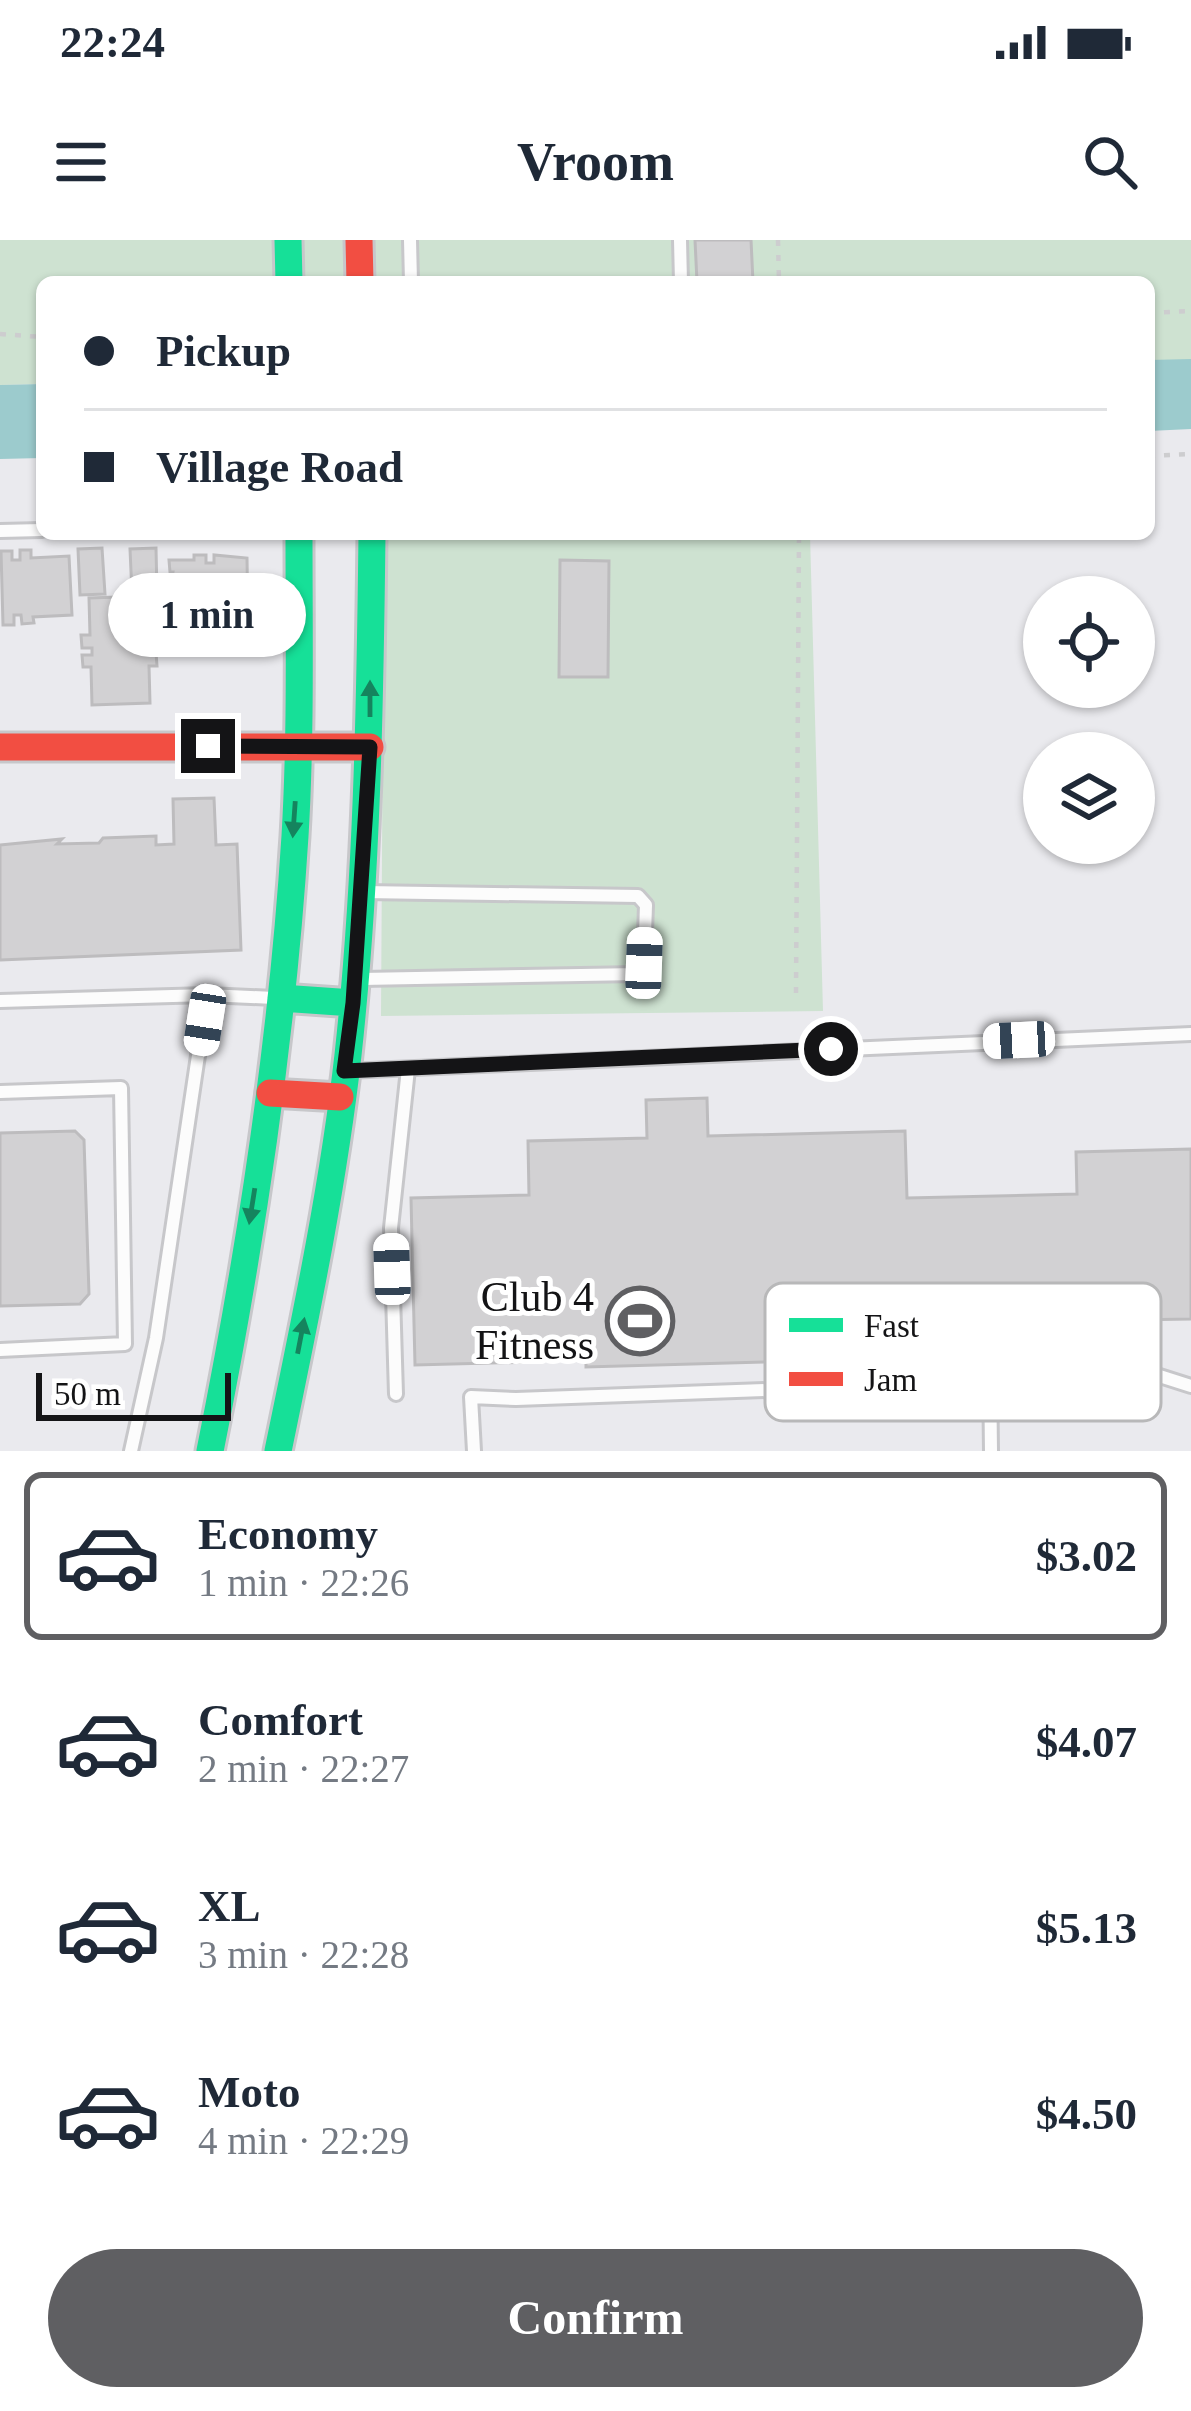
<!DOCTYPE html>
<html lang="en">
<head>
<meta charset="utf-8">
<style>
	body { margin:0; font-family:Georgia,serif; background:#f2f2f3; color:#1f2937; height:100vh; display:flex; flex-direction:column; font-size:45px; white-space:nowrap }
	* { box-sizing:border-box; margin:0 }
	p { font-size:39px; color:#747a83 }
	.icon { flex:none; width:66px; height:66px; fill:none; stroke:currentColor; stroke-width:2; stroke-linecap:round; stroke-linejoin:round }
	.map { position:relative; height:1211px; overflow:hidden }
	.drawer { display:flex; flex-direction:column; background:#fff; flex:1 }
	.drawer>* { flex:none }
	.guide { position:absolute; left:36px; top:36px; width:1119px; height:264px; border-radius:18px; box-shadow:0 3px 9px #0004; display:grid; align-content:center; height:264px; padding:0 48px; background:#fff }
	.tools { position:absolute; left:1023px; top:336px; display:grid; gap:24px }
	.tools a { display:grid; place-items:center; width:132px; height:132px; border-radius:50%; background:#fff; box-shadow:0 3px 9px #0004; font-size:60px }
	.scale { position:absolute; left:36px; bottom:30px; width:195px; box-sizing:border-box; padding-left:12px; border:6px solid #141416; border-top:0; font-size:33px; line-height:42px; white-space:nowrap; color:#141416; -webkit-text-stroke:9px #fff; paint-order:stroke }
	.end { position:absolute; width:54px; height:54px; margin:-27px; border:15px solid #141416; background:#fff; box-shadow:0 0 0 6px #fff }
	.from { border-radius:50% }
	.bubble { position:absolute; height:84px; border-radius:42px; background:#fff; box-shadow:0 3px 9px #0004; font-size:39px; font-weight:600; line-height:84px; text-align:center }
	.car { position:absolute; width:36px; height:72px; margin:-36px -18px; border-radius:15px; box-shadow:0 0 9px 3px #0007; background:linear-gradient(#fff 24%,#345 0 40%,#fff 0 76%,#345 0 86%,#fff 0) }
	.guide b { display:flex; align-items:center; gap:42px; height:114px; font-size:45px }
	.guide b+b { border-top:3px solid #e0e1e3 }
	.guide i { width:30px; height:30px; background:#1f2937 }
	ul { padding:21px 0 0; list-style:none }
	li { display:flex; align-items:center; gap:36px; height:168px; margin:0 24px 18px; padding:0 24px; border:6px solid transparent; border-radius:18px }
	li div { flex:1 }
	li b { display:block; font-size:45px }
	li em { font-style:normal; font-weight:600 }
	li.active { border-color:#5f5f62 }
	li>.icon { width:108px; height:108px; stroke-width:1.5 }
	.cta { display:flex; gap:24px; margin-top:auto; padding:24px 48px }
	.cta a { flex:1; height:138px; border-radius:72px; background:#5f5f62; color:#fff; font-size:48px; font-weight:600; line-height:138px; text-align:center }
	.status { display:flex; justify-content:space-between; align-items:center; height:84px; padding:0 60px; background:#fff; direction:ltr }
	.status svg { height:33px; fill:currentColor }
	header { display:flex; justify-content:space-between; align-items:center; height:156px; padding:0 48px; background:#fff; font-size:54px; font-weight:600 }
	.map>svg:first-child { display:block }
</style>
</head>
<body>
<div class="status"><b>22:24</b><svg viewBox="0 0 49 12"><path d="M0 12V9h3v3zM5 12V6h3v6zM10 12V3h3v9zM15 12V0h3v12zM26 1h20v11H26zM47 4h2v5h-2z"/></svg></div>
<header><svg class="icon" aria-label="menu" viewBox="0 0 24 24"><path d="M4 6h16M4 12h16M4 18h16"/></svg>Vroom<svg class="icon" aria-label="search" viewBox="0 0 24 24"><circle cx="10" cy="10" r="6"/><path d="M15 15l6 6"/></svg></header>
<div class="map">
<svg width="1191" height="1211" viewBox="0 0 1191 1211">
	<rect width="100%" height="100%" fill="#eaeaee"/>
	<path fill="#cee2d1" d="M0 0H1191V125L1149 127V42H42V144L0 145Z
		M384 294H810L823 771 381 776Z"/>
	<path fill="#9ccbcd" d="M1191 119V189L1149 191V120Z
		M42 144V218L0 219V145Z"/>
	<path fill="#d2d1d3" stroke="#bdbcbe" stroke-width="3" d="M695 0H751L753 42H697Z
		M102 308 105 354 80 355 78 309Z
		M156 308 157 353 132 354 130 309Z
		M20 310H31V318L69 316 72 375 33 377 34 383 22 384 21 375H14V385H3L1 311H12V320H20Z
		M194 315H206V323H214V315L247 318 248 383 226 384V388H216V379H208V388L196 389V384H171L174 351H170L173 332H170L169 320H194Z
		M560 320 609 321 608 437H559Z
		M147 356 148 393H156V405H147L148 412H156L157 426H149L150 463 92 465 91 427H83L82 415H92V408H82L81 395H90L89 358Z
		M214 558 216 605 237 604 241 710 0 720V605L62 599 57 604 99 603 103 598 156 596V605L174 604 173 559Z
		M707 858 708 896 905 891 907 958 1077 954 1076 912 1191 909V1079L1130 1080 1129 1068 910 1074 911 1100 796 1103 797 1121 586 1127V1115L566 1116 565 1109 533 1110 534 1122 415 1125 411 958 529 955 528 901 647 898 646 860Z
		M75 891 84 900 89 1054 80 1064 0 1066V893Z"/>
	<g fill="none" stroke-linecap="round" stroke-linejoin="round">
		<defs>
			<path id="lane" d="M410 0 411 42
				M680 0 681 42
				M0 291 42 290
				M362 739 639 734 644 723 646 665 638 656 364 652
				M0 761 207 755 274 758
				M347 831 1191 794
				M0 852 121 848 125 1104 0 1110
				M990 1128 991 1211
				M396 1154 391 988 408 829
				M131 1211 156 1098 207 755
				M474 1211 471 1157 516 1159 905 1145 967 1129 1122 1124 1191 1146"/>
			<path id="fast" d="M288 0 289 42
				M281 758 353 763
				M210 1211C251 1007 282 803 295 596 301 495 299 395 299 294
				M278 1211C305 1080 333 948 348 815 367 642 370 468 372 294"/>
			<path id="jam" d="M359 0 360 42
				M0 507H370
				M270 853 340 857"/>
		</defs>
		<use href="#lane" stroke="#c7c7ca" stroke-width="18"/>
		<use href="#fast" stroke="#c7c7ca" stroke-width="33"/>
		<use href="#jam" stroke="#c7c7ca" stroke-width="33"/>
		<path stroke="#cdcdcf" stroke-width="4.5" stroke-dasharray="6 9" stroke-linecap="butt" d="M778 0 779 42
			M1149 73 1191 71
			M0 94 42 97
			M1149 216 1191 214
			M796 753 799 294"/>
		<use href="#lane" stroke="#fcfcfc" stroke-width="12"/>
		<use href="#fast" stroke="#16e098" stroke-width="27"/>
		<use href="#jam" stroke="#f24e42" stroke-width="27"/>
	</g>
	<defs><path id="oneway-solid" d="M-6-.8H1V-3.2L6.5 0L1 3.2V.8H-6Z" transform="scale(3)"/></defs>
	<g fill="#15845e">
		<use href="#oneway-solid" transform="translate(370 459) rotate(-90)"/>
		<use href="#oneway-solid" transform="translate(294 579) rotate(94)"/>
		<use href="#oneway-solid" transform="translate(252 966) rotate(99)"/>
		<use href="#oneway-solid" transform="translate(301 1096) rotate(-79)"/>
	</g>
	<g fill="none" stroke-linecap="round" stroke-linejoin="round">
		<path stroke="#141416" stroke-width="15" d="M208 506 370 507 353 763 344 831 831 809"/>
	</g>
	<defs>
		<symbol id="stadium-ring" viewBox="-11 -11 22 22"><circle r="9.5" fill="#fff" stroke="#5f5f62" stroke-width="1.5"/><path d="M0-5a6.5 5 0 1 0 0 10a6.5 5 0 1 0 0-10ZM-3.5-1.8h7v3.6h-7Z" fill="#5f5f62"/></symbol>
	</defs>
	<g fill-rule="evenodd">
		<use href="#stadium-ring" x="602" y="1043" width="76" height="76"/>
	</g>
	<g text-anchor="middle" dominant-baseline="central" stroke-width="10" stroke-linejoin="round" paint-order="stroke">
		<g font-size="42" fill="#141416" stroke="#fff" text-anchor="end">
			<text x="594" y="1057">Club 4<tspan x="594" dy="48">Fitness</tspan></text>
		</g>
	</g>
	<rect x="765" y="1043" width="396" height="138" rx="18" fill="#fff" stroke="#b8b8b9" stroke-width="3"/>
	<rect x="789" y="1078" width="54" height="14" fill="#16e098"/>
	<rect x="789" y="1132" width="54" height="14" fill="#f24e42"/>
	<g font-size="33" fill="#141416">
		<text x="864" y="1097">Fast</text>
		<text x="864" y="1151">Jam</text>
	</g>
</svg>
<div class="tools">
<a><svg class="icon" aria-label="locate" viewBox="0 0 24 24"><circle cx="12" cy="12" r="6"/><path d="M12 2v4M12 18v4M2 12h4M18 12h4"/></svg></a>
<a><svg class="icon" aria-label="layers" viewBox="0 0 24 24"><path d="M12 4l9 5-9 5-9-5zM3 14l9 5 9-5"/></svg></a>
</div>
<div class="scale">50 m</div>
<i class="end from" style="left:831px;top:809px"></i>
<i class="end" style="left:208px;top:506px"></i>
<div class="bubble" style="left:108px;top:333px;width:198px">1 min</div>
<i class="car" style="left:644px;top:723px;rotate:2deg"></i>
<i class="car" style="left:205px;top:780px;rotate:189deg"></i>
<i class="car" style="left:1019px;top:800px;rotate:267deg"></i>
<i class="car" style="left:392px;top:1029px;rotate:358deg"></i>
<div class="guide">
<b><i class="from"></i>Pickup</b>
<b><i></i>Village Road</b>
</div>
</div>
<section class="drawer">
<ul>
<li class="active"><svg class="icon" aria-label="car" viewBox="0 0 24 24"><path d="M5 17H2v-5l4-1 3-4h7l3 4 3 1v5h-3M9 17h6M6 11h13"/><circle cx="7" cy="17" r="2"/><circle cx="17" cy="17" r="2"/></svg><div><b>Economy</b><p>1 min · 22:26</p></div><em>$3.02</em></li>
<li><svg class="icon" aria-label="car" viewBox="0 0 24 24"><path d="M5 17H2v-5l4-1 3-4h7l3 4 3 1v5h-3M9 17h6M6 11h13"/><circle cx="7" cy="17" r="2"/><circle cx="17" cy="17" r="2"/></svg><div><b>Comfort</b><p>2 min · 22:27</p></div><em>$4.07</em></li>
<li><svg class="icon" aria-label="car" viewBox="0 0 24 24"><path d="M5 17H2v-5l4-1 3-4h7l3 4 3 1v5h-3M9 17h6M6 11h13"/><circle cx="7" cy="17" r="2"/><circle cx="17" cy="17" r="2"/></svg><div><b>XL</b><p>3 min · 22:28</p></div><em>$5.13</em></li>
<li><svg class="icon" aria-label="car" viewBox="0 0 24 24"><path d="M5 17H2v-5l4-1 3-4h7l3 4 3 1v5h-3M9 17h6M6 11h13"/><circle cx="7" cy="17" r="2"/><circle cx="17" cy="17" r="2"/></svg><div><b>Moto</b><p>4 min · 22:29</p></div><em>$4.50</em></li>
</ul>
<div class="cta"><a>Confirm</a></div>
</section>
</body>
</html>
